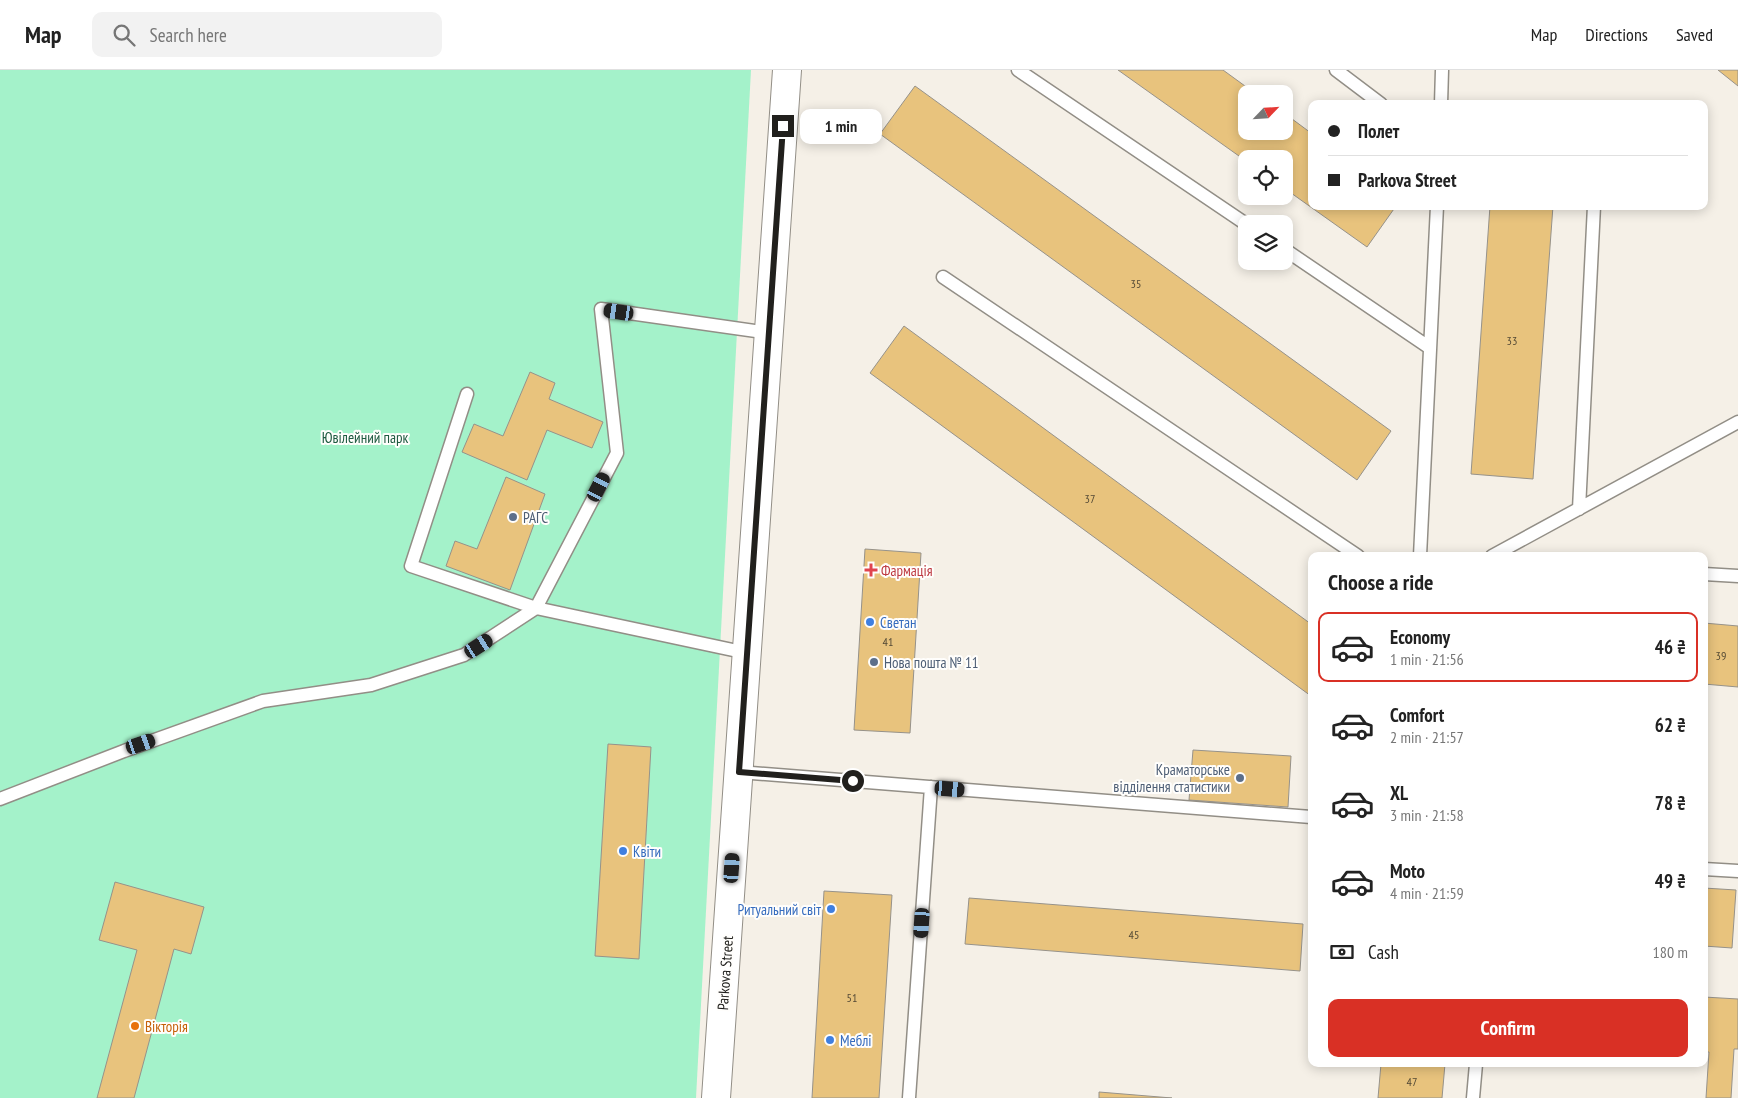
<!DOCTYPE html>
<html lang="en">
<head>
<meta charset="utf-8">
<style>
	body { margin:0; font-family:"PT Sans Narrow",sans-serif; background:#f2f2f2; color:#222; height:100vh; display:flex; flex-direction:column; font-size:19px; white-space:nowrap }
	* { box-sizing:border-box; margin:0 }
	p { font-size:16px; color:#767676 }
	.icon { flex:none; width:28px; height:28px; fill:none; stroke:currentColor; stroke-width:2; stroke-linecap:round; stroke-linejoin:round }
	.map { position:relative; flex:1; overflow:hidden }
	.side { position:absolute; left:1308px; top:482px; width:400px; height:515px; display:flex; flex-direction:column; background:#fff; border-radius:10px; box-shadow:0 2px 12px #0003 }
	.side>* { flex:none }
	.top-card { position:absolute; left:1308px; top:30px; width:400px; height:110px; border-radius:10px; box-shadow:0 2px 12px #0003; display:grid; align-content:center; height:110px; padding:0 20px; background:#fff }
	.needle { width:32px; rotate:65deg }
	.fabs { position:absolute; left:1238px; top:15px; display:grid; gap:10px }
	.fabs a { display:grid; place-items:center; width:55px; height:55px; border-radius:10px; background:#fff; box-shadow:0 2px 12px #0003; font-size:25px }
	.end { position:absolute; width:22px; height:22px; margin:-11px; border:6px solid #21201d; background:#fff; box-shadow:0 0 0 2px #fff }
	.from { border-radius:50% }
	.bubble { position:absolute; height:35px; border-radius:10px; background:#fff; box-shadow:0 2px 12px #0003; font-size:16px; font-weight:800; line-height:35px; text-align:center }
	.car { position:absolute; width:15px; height:30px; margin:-15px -8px; border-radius:6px; box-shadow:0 0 4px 1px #0007; background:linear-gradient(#222 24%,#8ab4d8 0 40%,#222 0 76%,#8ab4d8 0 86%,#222 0) }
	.top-card b { display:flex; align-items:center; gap:18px; height:48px; font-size:19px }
	.top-card b+b { border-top:1px solid #e0e0e0 }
	.top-card i { width:12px; height:12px; background:#222 }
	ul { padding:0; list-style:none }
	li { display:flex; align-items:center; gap:15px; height:70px; margin:0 10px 8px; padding:0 10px; border:2px solid transparent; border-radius:10px }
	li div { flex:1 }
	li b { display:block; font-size:19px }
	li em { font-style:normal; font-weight:800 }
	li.active { border-color:#d93025 }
	li>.icon { width:45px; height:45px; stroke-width:1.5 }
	h2 { padding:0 20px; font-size:22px; line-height:60px }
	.pay { display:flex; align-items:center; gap:12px; height:55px; padding:0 20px; font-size:19px }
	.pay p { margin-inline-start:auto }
	.action { display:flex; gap:10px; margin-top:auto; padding:10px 20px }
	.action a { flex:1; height:58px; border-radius:10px; background:#d93025; color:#fff; font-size:20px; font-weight:800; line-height:58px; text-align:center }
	header { display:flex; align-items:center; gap:30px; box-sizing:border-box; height:70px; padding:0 25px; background:#fff; border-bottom:1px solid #e0e0e0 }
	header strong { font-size:24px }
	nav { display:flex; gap:28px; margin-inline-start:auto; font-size:18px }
	.search { width:350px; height:45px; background:#f2f2f2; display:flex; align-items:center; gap:12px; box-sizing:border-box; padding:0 18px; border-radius:10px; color:#767676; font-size:19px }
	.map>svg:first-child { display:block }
</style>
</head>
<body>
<header>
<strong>Map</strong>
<div class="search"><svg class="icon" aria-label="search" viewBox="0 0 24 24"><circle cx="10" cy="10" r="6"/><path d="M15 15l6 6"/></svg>Search here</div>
<nav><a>Map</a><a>Directions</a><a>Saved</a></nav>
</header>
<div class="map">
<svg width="1738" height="1028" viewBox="0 0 1738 1028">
	<rect width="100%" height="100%" fill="#f5f0e7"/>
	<path fill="#a4f2ca" d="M0 0H751L696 1028H0Z"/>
	<path fill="#e8c37d" stroke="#96928a" d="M1118 0H1223L1256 24H1246V61H1284V43L1311 63V136H1396L1367 177 1284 118V89H1246V91Z
		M1718 0H1738V16Z
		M915 16 1391 361 1357 410 880 64Z
		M1490 136H1553L1533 409 1471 404Z
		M904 256 1311 554V626L870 303Z
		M530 302 555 313 549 329 603 352 592 378 547 360 527 410 462 382 474 354 503 366Z
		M506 407 545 424 510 520 446 496 455 471 477 479Z
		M865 479 921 483 910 663 854 660Z
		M1704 553 1738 556V617L1704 614Z
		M608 674 651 677 639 889 595 886Z
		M1193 680 1291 686 1288 737 1189 730Z
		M115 812 204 837 191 884 174 879 134 1028H97L137 880 99 870Z
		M1704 818 1736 820 1732 878 1704 876Z
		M824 821 892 825 879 1028H812Z
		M969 828 1303 854 1300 901 965 874Z
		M1704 927 1738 929V979H1734L1731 1028H1706L1709 982H1704Z
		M1381 994H1445L1442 1028H1378Z
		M1099 1022 1172 1028H1099Z"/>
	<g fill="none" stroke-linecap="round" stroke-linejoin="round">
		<defs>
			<path id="service" d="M1018 0 1246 154
				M1336 0 1381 34
				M1441 34 1442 0
				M1284 179 1430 278
				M943 207 1358 486
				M467 324 411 496 536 538 617 383 601 239 769 263
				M1579 439 1594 136
				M1420 486 1437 136
				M1492 486 1738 352
				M1704 504 1738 506
				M739 702 1311 747
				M0 729 124 681 263 631 371 615 464 585 536 538 747 583
				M1704 799 1738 801
				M909 1028 931 717
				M1473 1028 1476 994"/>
			<path id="tertiary" d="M716 1028 787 0"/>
		</defs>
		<use href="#service" stroke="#928e86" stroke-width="15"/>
		<use href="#tertiary" stroke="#928e86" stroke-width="30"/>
		<use href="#service" stroke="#fff" stroke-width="12"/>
		<use href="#tertiary" stroke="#fff" stroke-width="28"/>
	</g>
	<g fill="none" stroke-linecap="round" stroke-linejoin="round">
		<path stroke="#21201d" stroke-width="6" d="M783 56 739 702 853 711"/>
	</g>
	<g fill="#5c6f8a" stroke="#fffefc" stroke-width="2">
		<circle cx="513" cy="447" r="5"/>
		<circle cx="874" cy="592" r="5"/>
		<circle cx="1240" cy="708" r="5"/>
	</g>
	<path fill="#e0444e" stroke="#fffefc" stroke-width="2" d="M868.5 492.5h5v5h5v5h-5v5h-5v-5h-5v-5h5z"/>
	<g fill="#3f7fe0" stroke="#fffefc" stroke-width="2">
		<circle cx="870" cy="552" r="5"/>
		<circle cx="623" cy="781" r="5"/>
		<circle cx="831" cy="839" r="5"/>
		<circle cx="830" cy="970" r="5"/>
	</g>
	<circle fill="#e8710a" stroke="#fffefc" stroke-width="2" cx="135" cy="956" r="5"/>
	<g text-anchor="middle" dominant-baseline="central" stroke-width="4" stroke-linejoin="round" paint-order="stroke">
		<g font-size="12" fill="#534935">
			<text x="1136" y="213">35</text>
			<text x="1512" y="270">33</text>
			<text x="1090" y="428">37</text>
			<text x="888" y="571">41</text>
			<text x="1721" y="585">39</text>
			<text x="1134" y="864">45</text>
			<text x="852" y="927">51</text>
			<text x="1412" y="1011">47</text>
		</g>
		<g font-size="15" fill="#1e5a40" stroke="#fffefc">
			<text x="365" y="367">Ювілейний парк</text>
		</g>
		<g font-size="15" fill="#4e5e75" stroke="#fffefc" text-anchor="start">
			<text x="523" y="447">РАГС</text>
			<text x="884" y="592">Нова пошта № 11</text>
			<text x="1230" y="699" text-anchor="end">Краматорське<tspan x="1230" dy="17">відділення статистики</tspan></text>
		</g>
		<g font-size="15" fill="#be3a42" stroke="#fffefc" text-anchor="start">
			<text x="881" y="500">Фармація</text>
		</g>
		<g font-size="15" fill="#366cbe" stroke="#fffefc" text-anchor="start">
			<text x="880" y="552">Светан</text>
			<text x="633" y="781">Квіти</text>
			<text x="821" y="839" text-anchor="end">Ритуальний світ</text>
			<text x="840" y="970">Меблі</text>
		</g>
		<g font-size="15" fill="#21201d" stroke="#fffefc">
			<text transform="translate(725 903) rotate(-86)">Parkova Street</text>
		</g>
		<g font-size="15" fill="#c56008" stroke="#fffefc" text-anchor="start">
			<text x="145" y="956">Вікторія</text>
		</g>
	</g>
</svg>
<div class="fabs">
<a><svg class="needle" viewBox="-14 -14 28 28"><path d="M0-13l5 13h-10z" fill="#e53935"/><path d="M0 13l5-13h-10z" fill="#767676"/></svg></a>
<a><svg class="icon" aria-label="locate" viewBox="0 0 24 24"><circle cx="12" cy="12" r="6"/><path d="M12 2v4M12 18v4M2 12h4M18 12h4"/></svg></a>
<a><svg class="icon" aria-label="layers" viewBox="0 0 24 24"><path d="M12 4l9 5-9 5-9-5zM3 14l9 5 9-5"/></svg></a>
</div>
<i class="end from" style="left:853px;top:711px"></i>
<i class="end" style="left:783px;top:56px"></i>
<div class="bubble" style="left:800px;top:39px;width:82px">1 min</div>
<i class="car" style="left:619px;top:242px;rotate:278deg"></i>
<i class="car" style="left:599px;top:417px;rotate:27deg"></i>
<i class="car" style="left:479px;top:576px;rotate:57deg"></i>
<i class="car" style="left:141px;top:674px;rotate:71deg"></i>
<i class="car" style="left:950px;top:719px;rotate:95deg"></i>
<i class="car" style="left:732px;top:798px;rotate:4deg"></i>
<i class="car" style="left:922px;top:853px;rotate:184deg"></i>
<div class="top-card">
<b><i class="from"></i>Полет</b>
<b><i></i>Parkova Street</b>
</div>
<section class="side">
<h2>Choose a ride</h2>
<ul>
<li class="active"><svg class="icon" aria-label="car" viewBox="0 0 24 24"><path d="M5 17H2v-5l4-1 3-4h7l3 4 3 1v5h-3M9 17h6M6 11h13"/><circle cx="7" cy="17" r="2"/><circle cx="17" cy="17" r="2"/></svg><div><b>Economy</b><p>1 min · 21:56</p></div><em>46 ₴</em></li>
<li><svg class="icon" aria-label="car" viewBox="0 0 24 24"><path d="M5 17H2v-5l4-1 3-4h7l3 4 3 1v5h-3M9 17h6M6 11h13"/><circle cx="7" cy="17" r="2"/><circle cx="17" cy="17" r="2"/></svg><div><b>Comfort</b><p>2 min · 21:57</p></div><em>62 ₴</em></li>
<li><svg class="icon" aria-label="car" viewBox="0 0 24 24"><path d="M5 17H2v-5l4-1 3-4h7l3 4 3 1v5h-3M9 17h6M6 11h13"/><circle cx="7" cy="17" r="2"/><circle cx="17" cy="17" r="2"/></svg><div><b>XL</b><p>3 min · 21:58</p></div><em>78 ₴</em></li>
<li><svg class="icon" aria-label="car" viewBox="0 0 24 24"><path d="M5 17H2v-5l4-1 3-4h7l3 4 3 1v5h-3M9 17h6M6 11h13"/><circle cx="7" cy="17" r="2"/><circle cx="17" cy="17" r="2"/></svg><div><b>Moto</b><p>4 min · 21:59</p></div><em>49 ₴</em></li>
</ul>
<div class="pay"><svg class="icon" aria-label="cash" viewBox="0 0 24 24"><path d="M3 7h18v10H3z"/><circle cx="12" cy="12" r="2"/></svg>Cash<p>180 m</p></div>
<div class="action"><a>Confirm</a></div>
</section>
</div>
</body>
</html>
